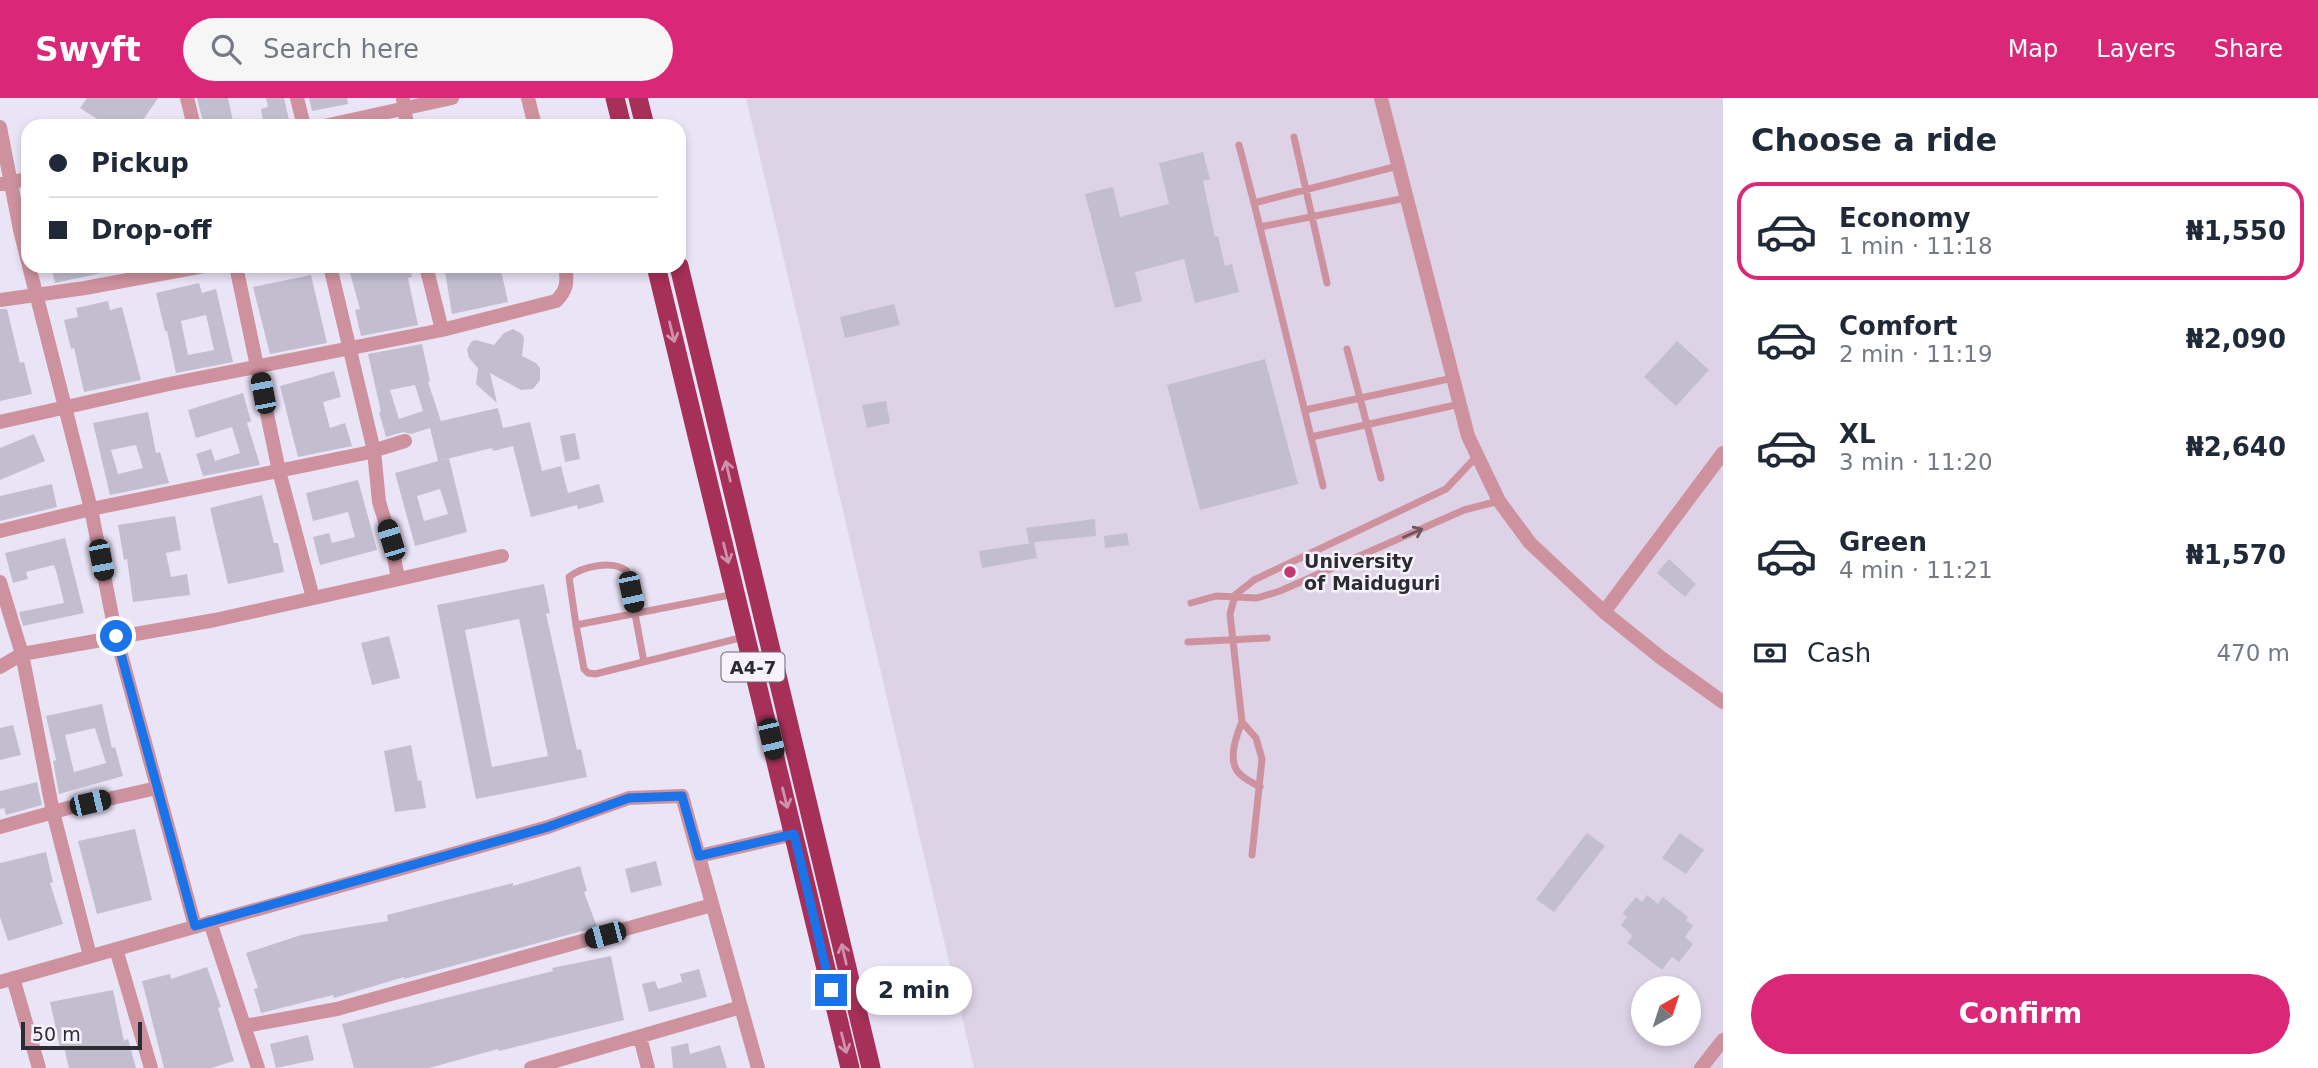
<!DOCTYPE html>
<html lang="en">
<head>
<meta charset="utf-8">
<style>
	body { margin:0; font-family:"DejaVu Sans",sans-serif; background:#f6f6f7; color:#1f2937; height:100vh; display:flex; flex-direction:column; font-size:26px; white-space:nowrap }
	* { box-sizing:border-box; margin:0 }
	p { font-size:23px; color:#747a83 }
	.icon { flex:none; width:38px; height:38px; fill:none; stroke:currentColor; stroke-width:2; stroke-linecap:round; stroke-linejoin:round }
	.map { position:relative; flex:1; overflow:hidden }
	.drawer { display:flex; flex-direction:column; background:#fff; width:595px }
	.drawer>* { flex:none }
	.top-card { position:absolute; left:21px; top:21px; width:665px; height:154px; border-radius:21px; box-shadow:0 4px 10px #0003; display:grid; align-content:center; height:154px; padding:0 28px; background:#fff }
	.needle { width:46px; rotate:39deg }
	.fabs { position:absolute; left:1631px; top:878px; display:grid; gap:14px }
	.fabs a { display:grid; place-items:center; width:70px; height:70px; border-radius:50%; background:#fff; box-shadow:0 4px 10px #0003; font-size:35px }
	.scale { position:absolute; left:21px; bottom:18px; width:121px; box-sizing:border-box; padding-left:7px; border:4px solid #2d2b32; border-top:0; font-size:19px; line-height:24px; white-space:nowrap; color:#2d2b32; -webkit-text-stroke:5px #f6f3fe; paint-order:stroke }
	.end { position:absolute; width:32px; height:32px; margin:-16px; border:9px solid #1a73e8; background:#fff; box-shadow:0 0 0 4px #fff }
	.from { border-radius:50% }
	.bubble { position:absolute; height:49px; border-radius:24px; background:#fff; box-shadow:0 4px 10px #0003; font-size:23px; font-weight:700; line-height:49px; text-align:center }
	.car { position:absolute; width:21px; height:42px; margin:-21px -10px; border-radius:9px; box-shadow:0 0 5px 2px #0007; background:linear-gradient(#222 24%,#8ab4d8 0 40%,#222 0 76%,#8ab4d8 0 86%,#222 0) }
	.top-card b { display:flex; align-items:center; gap:24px; height:66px; font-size:26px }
	.top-card b+b { border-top:2px solid #e0e1e3 }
	.top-card i { width:18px; height:18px; background:#1f2937 }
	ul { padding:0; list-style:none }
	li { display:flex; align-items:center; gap:21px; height:98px; margin:0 14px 10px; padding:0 14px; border:4px solid transparent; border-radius:21px }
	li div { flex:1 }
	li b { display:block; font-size:26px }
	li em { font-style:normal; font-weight:700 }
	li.on { border-color:#db2777 }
	li>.icon { width:63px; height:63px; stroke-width:1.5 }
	h2 { padding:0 28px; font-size:32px; line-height:84px }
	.pay { display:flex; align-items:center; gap:18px; height:77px; padding:0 28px; font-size:26px }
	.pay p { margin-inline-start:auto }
	.action { display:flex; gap:14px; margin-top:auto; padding:14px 28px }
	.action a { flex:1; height:80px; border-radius:42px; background:#db2777; color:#fff; font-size:28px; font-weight:700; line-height:80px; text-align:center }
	header { display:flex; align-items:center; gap:42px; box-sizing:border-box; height:98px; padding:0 35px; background:#db2777; color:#fff }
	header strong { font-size:33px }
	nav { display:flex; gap:38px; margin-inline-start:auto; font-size:24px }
	.search { width:490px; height:63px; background:#f6f6f7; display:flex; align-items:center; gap:18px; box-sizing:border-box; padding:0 24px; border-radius:38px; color:#747a83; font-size:26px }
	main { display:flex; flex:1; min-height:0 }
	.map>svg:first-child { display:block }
</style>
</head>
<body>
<header>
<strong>Swyft</strong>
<div class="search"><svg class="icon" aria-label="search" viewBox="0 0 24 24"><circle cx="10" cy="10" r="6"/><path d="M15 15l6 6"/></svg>Search here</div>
<nav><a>Map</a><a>Layers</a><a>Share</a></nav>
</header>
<main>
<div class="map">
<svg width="1723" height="970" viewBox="0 0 1723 970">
	<rect width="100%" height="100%" fill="#eae4f7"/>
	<path fill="#ddd2e6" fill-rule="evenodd" d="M746 0H1723V970H974ZM1643 891H1689V936H1643Z"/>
	<path fill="#c2bed0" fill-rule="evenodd" d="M87 0H158L139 28H108L80 10Z
		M197 0H228L234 28H214L212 22 203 24Z
		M266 0H284L289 22 264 28 261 11 268 9Z
		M309 0H347L348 6 312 13Z
		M1203 54 1210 81 1203 83 1215 139 1218 138 1225 168 1232 166 1239 194 1195 205 1184 161 1135 174 1142 203 1115 210 1085 96 1113 89 1120 119 1169 106 1159 65Z
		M51 168H105L106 174 55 185Z
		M348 168H409L412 179 408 180 418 227 361 238 355 212 360 211Z
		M444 168H500L508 204 452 216Z
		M311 177 327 245 270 256 253 189Z
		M199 185 202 195 216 191 233 264 176 275 167 233H165L156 195ZM206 217 214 252 188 257 181 223Z
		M108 203 110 212 122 209 141 282 84 294 74 250 71 251 64 222 78 219 76 210Z
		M894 206 900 227 845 240 840 219Z
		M0 211H7L20 265 24 264 32 296 0 303Z
		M513 231 522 236 524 240 522 258 536 265 540 270V282L533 291 521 292 490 275 497 305 476 286 478 270 469 260 467 251 472 243 476 242 494 247 504 235Z
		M1677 243 1709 272 1676 308 1644 279Z
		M422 246 430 283 428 284 441 323 498 310 503 330 530 324 542 373 561 368 568 395 599 386 604 404 578 411 577 407 531 419 513 348 493 353 492 350 438 363 430 330 411 336 403 334 386 339 379 314H381L368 256ZM415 287 423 313 399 321 390 292Z
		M1265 261 1298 386 1200 412 1167 287Z
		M334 273 341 299 323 304 330 330 345 325 352 348 298 359 280 288Z
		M243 295 251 323 247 325 260 367 203 378 196 356 211 351 215 363 240 355 232 329 196 340 188 312Z
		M886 303 890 325 867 330 862 307Z
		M148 314 156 355 160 354 169 385 110 397 93 325ZM136 347 143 370 118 376 111 352Z
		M575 335 580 361 565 364 560 338Z
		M34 336 45 363 0 382V350Z
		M449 360 467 434 415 448 395 375ZM440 391 448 416 424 423 417 398Z
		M358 382 377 452 320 467 313 439 329 435 332 445 355 439 348 414 313 423 306 395Z
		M52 386 57 409 0 423V398Z
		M262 397 274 445H278L284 474 228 486 210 410Z
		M175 418 181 452 166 455 171 479 187 476 190 497 133 504 127 461 124 462 118 427Z
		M1095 421 1096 438 1034 444 1037 460 982 470 979 453 1032 445H1029L1026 430Z
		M1127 435 1129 447 1105 450 1104 438Z
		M65 440 84 515 23 528 19 514 64 505 57 476 54 467 26 474 28 481 13 485 5 455Z
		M1669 461 1696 486 1685 499 1657 475Z
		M544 486 550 515 546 516 577 652 581 651 587 679 476 701 437 507ZM519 521 548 658 492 669 465 532Z
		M389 538 400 580 372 587 361 545Z
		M102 606 112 650 115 649 123 678 59 696 53 663 56 662 46 618ZM95 630 106 665 74 674 65 637Z
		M13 627 21 657 0 662V630Z
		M411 647 418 683 421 682 426 710 395 714 384 653Z
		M37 684 42 707 6 717 4 710 0 711V693Z
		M135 731 152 802 97 816 78 743Z
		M1587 735 1605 748 1554 814 1536 801Z
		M1680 735 1704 752 1686 776 1662 760Z
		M46 754 53 784 50 785 63 826 8 843 0 819V765Z
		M656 763 662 787 631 795 625 771Z
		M580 768 587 793 584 794 597 829 404 881V879L334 900 333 897 261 915 254 891 258 890 246 855 301 837 388 823 387 817 513 785V788Z
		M1647 797 1658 806 1663 799 1688 819 1686 822 1693 828 1685 839 1693 846 1679 864 1672 859 1662 872 1627 845 1633 838 1621 827 1627 819 1623 815 1636 799 1642 804Z
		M611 858 624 922 499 953 498 951 429 970H354L342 926 553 873 552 870Z
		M207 869 221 909 218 910 234 963 211 970H164L142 883 170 876 171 881Z
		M699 871 707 899 649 914 642 886 655 883 658 891 682 884 680 876Z
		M113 892 124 943 128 941 136 970H69L64 949 60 950 50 904Z
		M308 937 314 962 276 970 270 946Z
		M688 945 690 956 720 947 727 970H673L671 949Z"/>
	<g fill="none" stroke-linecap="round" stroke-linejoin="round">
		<path stroke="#ce929e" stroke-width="7" d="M1294 39 1327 185
			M1239 47 1254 105 1398 68
			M1254 105 1323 388
			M1260 129 1406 100
			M1347 251 1381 380
			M1305 312 1453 280
			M1311 339 1460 306
			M735 496 576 527 584 571 588 575 595 576 744 539
			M1191 505 1216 498 1257 500 1280 493 1464 412 1499 403
			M576 527 569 479C583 468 612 462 627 473L644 564
			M1188 544 1267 540
			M1242 624C1236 638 1226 665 1241 677 1246 682 1254 685 1260 689
			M1252 757 1262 661 1256 640 1242 624 1230 516 1235 497 1254 482 1446 391 1477 358"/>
		<path stroke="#ce929e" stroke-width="14" d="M187 0 194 28
			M297 0 304 28
			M403 0 407 28
			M528 0 535 28
			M1381 0 1468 338 1499 403 1530 445 1604 514 1660 559 1723 604
			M324 28 452 0
			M0 29 20 132 28 164
			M0 86 28 81
			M29 168 91 411 116 538 195 828
			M236 168 279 373 313 500
			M330 168 374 353 379 404 391 442 398 481
			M426 168 442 232
			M0 202 85 190 204 168
			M0 324 169 286 442 232 556 203C567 192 568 184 565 168
			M0 433 91 411 366 355 405 343
			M0 484 22 556 53 714 90 858
			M1604 514 1723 355
			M0 569 22 556 215 522 502 458
			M0 729 68 710 157 690
			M699 758 794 736
			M210 824 258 970
			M116 851 151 970
			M13 880 39 970
			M0 884 548 729 629 700 682 698 758 970
			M245 928 337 911 712 807
			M640 939 648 970
			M531 970 741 909
			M1701 970 1723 942"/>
		<path stroke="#a63058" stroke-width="19" d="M615 0 622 28
			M638 0 645 28
			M656 168 850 970
			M679 168 871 970"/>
	</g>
	<defs><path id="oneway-shaft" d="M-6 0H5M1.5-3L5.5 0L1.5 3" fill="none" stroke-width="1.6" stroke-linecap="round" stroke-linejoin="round" transform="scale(1.75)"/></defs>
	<g stroke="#ce92ab">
		<use href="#oneway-shaft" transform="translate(672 234) rotate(76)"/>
		<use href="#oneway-shaft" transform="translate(728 373) rotate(-103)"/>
		<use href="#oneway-shaft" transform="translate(726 455) rotate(76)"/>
		<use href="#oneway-shaft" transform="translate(785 700) rotate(76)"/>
		<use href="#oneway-shaft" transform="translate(844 856) rotate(-103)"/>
		<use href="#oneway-shaft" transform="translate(844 945) rotate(76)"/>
	</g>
	<use stroke="#6d545d" href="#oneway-shaft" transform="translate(1413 435) rotate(-24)"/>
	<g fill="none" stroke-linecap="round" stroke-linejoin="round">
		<path stroke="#1a73e8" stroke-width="9" d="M116 538 195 828 548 729 629 700 682 698 699 758 794 736 831 892"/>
	</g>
	<circle fill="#c13872" stroke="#f6f3fe" stroke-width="2.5" cx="1290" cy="474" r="7"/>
	<g text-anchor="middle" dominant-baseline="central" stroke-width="5" stroke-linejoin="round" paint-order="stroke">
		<rect fill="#f6f3fe" stroke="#69676f" stroke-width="2" x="721.5" y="554.5" width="63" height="29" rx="5"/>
		<g font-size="18" font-weight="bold" fill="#2d2b32">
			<text x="753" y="569">A4-7</text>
		</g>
		<g font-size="19" font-weight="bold" fill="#2d2b32" stroke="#f6f3fe" text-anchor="start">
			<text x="1304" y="463">University<tspan x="1304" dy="22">of Maiduguri</tspan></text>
		</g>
	</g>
</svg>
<div class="fabs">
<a><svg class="needle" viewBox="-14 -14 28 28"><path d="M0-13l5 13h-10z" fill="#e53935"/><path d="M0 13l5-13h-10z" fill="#747a83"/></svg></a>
</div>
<div class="scale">50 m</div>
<i class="end from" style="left:116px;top:538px"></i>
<i class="end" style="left:831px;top:892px"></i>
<div class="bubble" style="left:856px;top:868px;width:116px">2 min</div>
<i class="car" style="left:263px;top:295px;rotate:349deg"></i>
<i class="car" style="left:391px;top:442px;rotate:343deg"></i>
<i class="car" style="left:101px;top:462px;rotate:169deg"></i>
<i class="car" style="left:631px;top:494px;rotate:168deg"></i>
<i class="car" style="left:771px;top:641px;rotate:167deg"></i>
<i class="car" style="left:90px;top:705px;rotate:77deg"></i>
<i class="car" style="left:605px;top:837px;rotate:255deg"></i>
<div class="top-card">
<b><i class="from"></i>Pickup</b>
<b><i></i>Drop-off</b>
</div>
</div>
<section class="drawer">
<h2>Choose a ride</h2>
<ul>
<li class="on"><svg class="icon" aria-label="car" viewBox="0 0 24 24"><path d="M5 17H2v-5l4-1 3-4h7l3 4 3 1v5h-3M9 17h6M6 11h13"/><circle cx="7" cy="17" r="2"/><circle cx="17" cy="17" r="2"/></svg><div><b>Economy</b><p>1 min · 11:18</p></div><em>₦1,550</em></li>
<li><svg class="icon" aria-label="car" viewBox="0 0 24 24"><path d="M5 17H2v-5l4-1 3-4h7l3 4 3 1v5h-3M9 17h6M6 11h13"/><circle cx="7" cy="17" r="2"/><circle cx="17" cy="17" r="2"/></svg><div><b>Comfort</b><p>2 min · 11:19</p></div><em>₦2,090</em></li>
<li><svg class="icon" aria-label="car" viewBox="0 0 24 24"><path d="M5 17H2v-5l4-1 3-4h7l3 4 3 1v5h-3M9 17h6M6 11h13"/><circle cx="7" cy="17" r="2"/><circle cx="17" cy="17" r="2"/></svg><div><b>XL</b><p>3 min · 11:20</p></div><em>₦2,640</em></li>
<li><svg class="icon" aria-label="car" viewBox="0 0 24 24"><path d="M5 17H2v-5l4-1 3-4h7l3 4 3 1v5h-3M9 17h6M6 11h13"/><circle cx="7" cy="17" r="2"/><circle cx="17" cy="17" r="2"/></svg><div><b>Green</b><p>4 min · 11:21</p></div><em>₦1,570</em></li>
</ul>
<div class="pay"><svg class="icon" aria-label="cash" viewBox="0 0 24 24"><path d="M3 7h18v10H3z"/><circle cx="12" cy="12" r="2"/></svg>Cash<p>470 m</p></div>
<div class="action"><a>Confirm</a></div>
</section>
</main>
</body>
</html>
